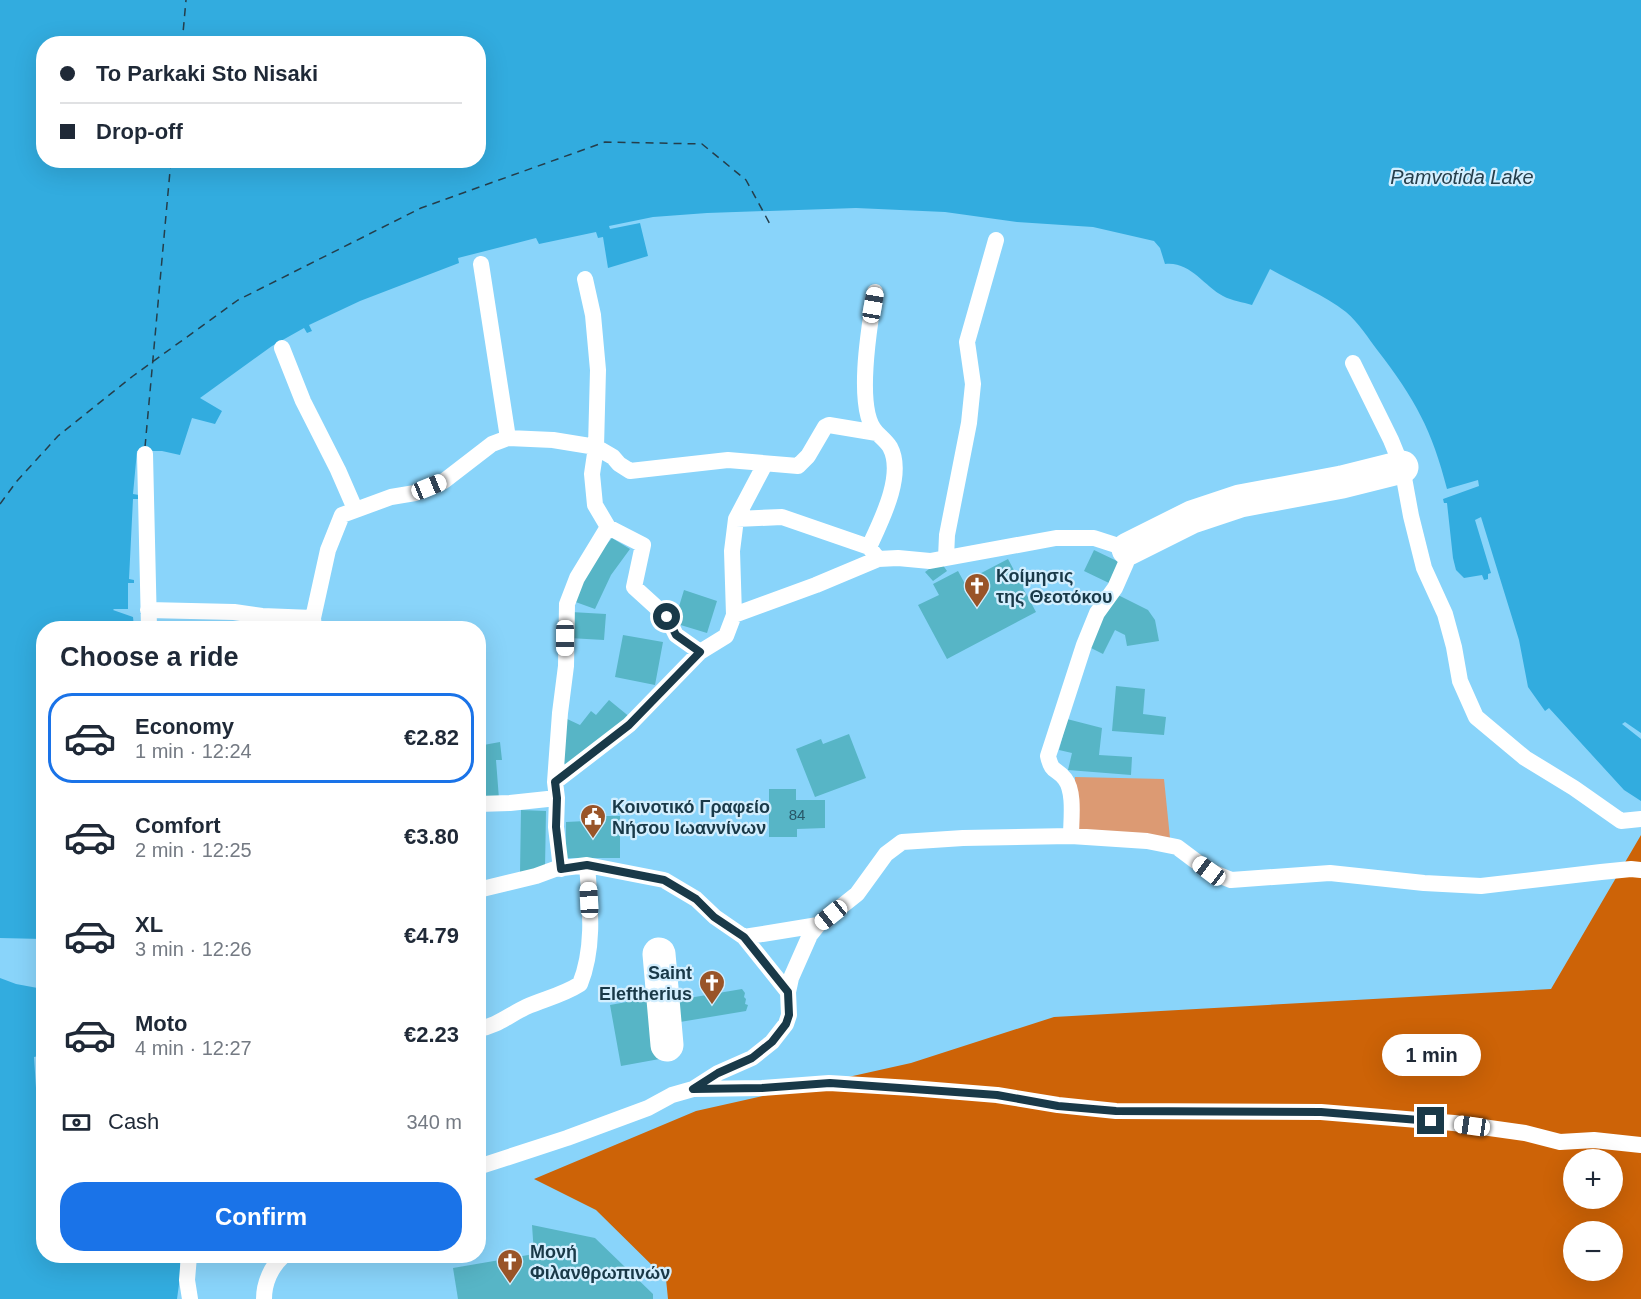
<!DOCTYPE html>
<html lang="en">
<head>
<meta charset="utf-8">
<style>
	body { margin:0; font-family:Arial,sans-serif; background:#f6f6f7; color:#1f2937; height:100vh; display:flex; flex-direction:column; font-size:22px; white-space:nowrap }
	* { box-sizing:border-box; margin:0 }
	p { font-size:20px; color:#747a83 }
	.icon { flex:none; width:33px; height:33px; fill:none; stroke:currentColor; stroke-width:2; stroke-linecap:round; stroke-linejoin:round }
	.map { position:relative; flex:1; overflow:hidden }
	.details { position:absolute; left:36px; top:621px; width:450px; height:642px; display:flex; flex-direction:column; background:#fff; border-radius:24px; box-shadow:0 6px 24px #0002 }
	.details>* { flex:none }
	.banner { position:absolute; left:36px; top:36px; width:450px; height:132px; border-radius:24px; box-shadow:0 6px 24px #0002; display:grid; align-content:center; height:132px; padding:0 24px; background:#fff }
	.tools { position:absolute; left:1563px; top:1149px; display:grid; gap:12px }
	.tools a { display:grid; place-items:center; width:60px; height:60px; border-radius:50%; background:#fff; box-shadow:0 6px 24px #0002; font-size:30px }
	.end { position:absolute; width:27px; height:27px; margin:-14px; border:8px solid #193948; background:#fff; box-shadow:0 0 0 3px #fff }
	.from { border-radius:50% }
	.bubble { position:absolute; height:42px; border-radius:21px; background:#fff; box-shadow:0 6px 24px #0002; font-size:20px; font-weight:800; line-height:42px; text-align:center }
	.car { position:absolute; width:18px; height:36px; margin:-18px -9px; border-radius:8px; box-shadow:0 0 4px 2px #0007; background:linear-gradient(#fff 24%,#345 0 40%,#fff 0 76%,#345 0 86%,#fff 0) }
	.banner b { display:flex; align-items:center; gap:21px; height:57px; font-size:22px }
	.banner b+b { border-top:2px solid #e0e1e3 }
	.banner i { width:15px; height:15px; background:#1f2937 }
	ul { padding:0; list-style:none }
	li { display:flex; align-items:center; gap:18px; height:90px; margin:0 12px 9px; padding:0 12px; border:3px solid transparent; border-radius:24px }
	li div { flex:1 }
	li b { display:block; font-size:22px }
	li em { font-style:normal; font-weight:800 }
	li.selected { border-color:#1a73e8 }
	li>.icon { width:54px; height:54px; stroke-width:1.5 }
	h2 { padding:0 24px; font-size:27px; line-height:72px }
	.pay { display:flex; align-items:center; gap:15px; height:66px; padding:0 24px; font-size:22px }
	.pay p { margin-inline-start:auto }
	.cta { display:flex; gap:12px; margin-top:auto; padding:12px 24px }
	.cta a { flex:1; height:69px; border-radius:24px; background:#1a73e8; color:#fff; font-size:24px; font-weight:800; line-height:69px; text-align:center }
	.map>svg:first-child { display:block }
</style>
</head>
<body>
<div class="map">
<svg width="1641" height="1299" viewBox="0 0 1641 1299">
	<rect width="100%" height="100%" fill="#89d4fa"/>
	<path fill="#dc9a73" d="M1075 777 1164 779 1170 838 1075 832Z"/>
	<path fill="#cd6307" fill-rule="evenodd" d="M1641 835V1299H668L666 1279 596 1210 534 1179 696 1111 911 1063 1054 1017 1551 989ZM1574 1160H1612V1198H1574ZM1574 1232H1612V1270H1574Z"/>
	<path fill="#32acdf" fill-rule="evenodd" d="M0 0H1641V733L1625 722 1622 724 1641 739V801L1624 790 1549 708 1545 711 1528 687 1519 640 1481 517 1475 520 1491 573 1488 574V579L1484 580 1482 575 1464 578 1456 570 1453 558 1447 503H1444L1443 499 1479 486 1478 480 1447 489C1432 430 1415 399 1378 351 1368 338 1359 323 1346 312 1324 295 1295 283 1270 269L1252 305C1243 302 1232 301 1223 296 1204 286 1190 261 1165 264L1160 248 1154 241 1093 227 1017 222 945 212 856 208 707 213 653 217 609 226 610 229 640 223 648 256 608 268 603 237 598 238 596 232 539 244 536 238 458 258 459 263 360 301 309 325 312 331 307 333 304 328 272 346 200 398 222 411 215 424 192 418 180 455 162 451H137L133 494 139 495V499H133L129 579 134 580V583H128V609H114L113 610 133 617 134 628H44L43 939 0 938ZM44 44H478V160H44Z
		M0 978 16 984 43 989V1055L34 1057 36 1088 43 1099 44 1256H180V1277L177 1299H0Z"/>
	<g fill="none" stroke-linecap="round" stroke-linejoin="round">
		<path stroke="#253e4b" stroke-width="1.5" stroke-dasharray="8 6" stroke-linecap="butt" d="M182 44 186 0
			M145 447 171 160
			M0 504 17 481 58 436 133 376 238 300 421 208 605 142 702 144 746 180 771 226"/>
	</g>
	<path fill="#57b5c6" d="M612 538 630 549 611 575 595 609 570 600 591 563Z
		M1094 550 1119 562 1109 583 1084 571Z
		M1008 559 1016 574 1021 576 1024 580 1023 588 1036 612 947 659 918 605 939 595 933 584 958 571 964 582Z
		M940 561 947 571 933 581 925 572Z
		M684 590 717 601 707 633 674 623Z
		M1114 593 1148 610 1155 620 1159 641 1127 646 1125 635 1115 630 1103 654 1087 646Z
		M571 612 606 614 604 640 569 638Z
		M623 635 663 642 655 685 615 677Z
		M1116 686 1145 689 1143 714 1166 717 1164 735 1112 731Z
		M609 700 631 718 574 768 559 761 565 718 580 725 591 711 596 715Z
		M1067 719 1102 728 1099 755 1132 757 1131 775 1068 770 1072 753 1059 750Z
		M849 734 866 778 815 797 796 749 821 739 823 744Z
		M500 742 502 760H496L499 799 478 800V746Z
		M769 789H796V800H825V828L797 829V837H769Z
		M521 810 546 811 545 868 520 873Z
		M586 816H620V858H566V822L586 821Z
		M742 989 745 993 744 997 746 999 745 1004 748 1005 746 1011 680 1022 677 1000Z
		M654 997 665 1058 621 1066 610 1005Z
		M532 1225 595 1238 653 1294V1299H458L453 1268 534 1254Z"/>
	<g fill="none" stroke-linecap="round" stroke-linejoin="round">
		<path stroke="#fff" stroke-width="16" d="M481 264 508 438
			M585 279 593 315 598 370 596 447 592 474 595 505 608 527 643 545 634 587 667 617 676 635 700 652
			M875 292C870 322 854 411 877 433
			M282 348 303 401 338 470 355 509
			M1353 363 1391 440 1402 467 1411 516 1424 568 1445 614 1454 647 1460 681 1476 717 1525 758 1574 788 1621 821 1641 819
			M145 454 149 628
			M736 519 782 517 869 547
			M946 558 947 535 969 423 973 384 967 342 996 240
			M148 610 234 612 262 616 313 618
			M734 615 732 551 736 519 765 464
			M314 628 313 618 328 550 342 515 391 497 415 493 444 481 492 444 508 438 553 440 596 447 613 457 619 464 630 471 728 460 798 466 808 456 825 427 829 425 877 433C881 437 887 442 890 447 905 475 881 521 869 547L878 559
			M555 782 560 713 566 666 567 604 577 578 608 527
			M478 804 510 803 557 798
			M561 869 556 827 557 798 555 782 629 725 700 652 726 636 734 615 816 585 878 559 898 558 930 561 1056 538H1094L1128 549 1126 563 1115 588 1097 613 1084 645 1048 756C1052 774 1056 767 1065 779 1075 792 1071 820 1071 836L1147 841 1177 847 1209 871 1231 880 1330 873 1424 883 1481 886 1601 872 1631 869 1641 870
			M478 890 536 876 555 869 587 865 664 880 696 899 715 917 744 937 788 992
			M744 937 818 925
			M478 1029C497 1026 509 1015 526 1007 544 999 563 995 580 984 595 947 590 905 587 865
			M693 1089 762 1088 829 1083 911 1088 997 1095 1058 1105 1116 1111 1321 1112 1454 1123 1525 1133 1560 1142 1594 1140 1641 1145
			M478 1167 567 1138 648 1108 672 1095 693 1089 718 1073 752 1058 772 1042 786 1024 789 1015 788 992 791 978 810 935 818 925 857 894 886 854 902 842 963 838 1071 836
			M189 1256 187 1280 190 1299
			M264 1299C264 1283 271 1267 283 1256"/>
		<path stroke="#fff" stroke-width="33" d="M1128 549 1192 517 1240 501 1342 482 1402 467
			M659 954 667 1045"/>
	</g>
	<g fill="none" stroke-linecap="round" stroke-linejoin="round">
		<path stroke="#193948" stroke-width="8" d="M667 617 676 635 700 652 629 725 555 782 557 798 556 827 561 869 587 865 664 880 696 899 714 917 744 937 788 992 789 1015 786 1024 772 1042 752 1058 718 1073 693 1089 762 1088 830 1083 997 1095 1058 1106 1116 1111 1321 1112 1431 1121"/>
	</g>
	<defs>
		<symbol id="church-pin" viewBox="-11 -11 22 30"><path d="M0 17L-7.5 6A9.5 9.5 0 1 1 7.5 6Z" fill="#995428" stroke="#d2eefe"/><path d="M-1.2-6h2.4v3.5h3.3v2.4h-3.3V6h-2.4V-.1h-3.3v-2.4h3.3Z" fill="#fff"/></symbol>
		<symbol id="civic-pin" viewBox="-11 -11 22 30"><path d="M0 17L-7.5 6A9.5 9.5 0 1 1 7.5 6Z" fill="#995428" stroke="#d2eefe"/><path d="M-.6-6.5H3V-4.5H.6V-3L4-1V1h2V6H-6V1h2V-1L-.6-3ZM-1.2 2.5V6h2.4V2.5Z" fill="#fff"/></symbol>
	</defs>
	<g fill-rule="evenodd">
		<use href="#church-pin" x="962" y="571" width="30" height="40"/>
		<use href="#civic-pin" x="578" y="802" width="30" height="40"/>
		<use href="#church-pin" x="697" y="968" width="30" height="40"/>
		<use href="#church-pin" x="495" y="1247" width="30" height="40"/>
	</g>
	<g text-anchor="middle" dominant-baseline="central" stroke-width="4.5" stroke-linejoin="round" paint-order="stroke">
		<g font-size="15" fill="#285868">
			<text x="797" y="814">84</text>
		</g>
		<g font-size="18" font-weight="bold" fill="#193948" stroke="#d2eefe" text-anchor="start">
			<text x="996" y="576">Κοίμησις<tspan x="996" dy="21">της Θεοτόκου</tspan></text>
			<text x="612" y="807">Κοινοτικό Γραφείο<tspan x="612" dy="21">Νήσου Ιωαννίνων</tspan></text>
			<text x="692" y="973" text-anchor="end">Saint<tspan x="692" dy="21">Eleftherius</tspan></text>
			<text x="530" y="1252">Μονή<tspan x="530" dy="21">Φιλανθρωπινών</tspan></text>
		</g>
		<g font-size="20" font-style="italic" fill="#253e4b" stroke="#d2eefe">
			<text x="1462" y="177">Pamvotida Lake</text>
		</g>
	</g>
</svg>
<div class="tools">
<a>+</a>
<a>−</a>
</div>
<i class="end from" style="left:667px;top:617px"></i>
<i class="end" style="left:1431px;top:1121px"></i>
<div class="bubble" style="left:1382px;top:1034px;width:99px">1 min</div>
<i class="car" style="left:873px;top:305px;rotate:10deg"></i>
<i class="car" style="left:429px;top:487px;rotate:68deg"></i>
<i class="car" style="left:565px;top:638px;rotate:180deg"></i>
<i class="car" style="left:1209px;top:871px;rotate:307deg"></i>
<i class="car" style="left:589px;top:900px;rotate:357deg"></i>
<i class="car" style="left:831px;top:915px;rotate:231deg"></i>
<i class="car" style="left:1472px;top:1126px;rotate:278deg"></i>
<div class="banner">
<b><i class="from"></i>To Parkaki Sto Nisaki</b>
<b><i></i>Drop-off</b>
</div>
<section class="details">
<h2>Choose a ride</h2>
<ul>
<li class="selected"><svg class="icon" aria-label="car" viewBox="0 0 24 24"><path d="M5 17H2v-5l4-1 3-4h7l3 4 3 1v5h-3M9 17h6M6 11h13"/><circle cx="7" cy="17" r="2"/><circle cx="17" cy="17" r="2"/></svg><div><b>Economy</b><p>1 min · 12:24</p></div><em>€2.82</em></li>
<li><svg class="icon" aria-label="car" viewBox="0 0 24 24"><path d="M5 17H2v-5l4-1 3-4h7l3 4 3 1v5h-3M9 17h6M6 11h13"/><circle cx="7" cy="17" r="2"/><circle cx="17" cy="17" r="2"/></svg><div><b>Comfort</b><p>2 min · 12:25</p></div><em>€3.80</em></li>
<li><svg class="icon" aria-label="car" viewBox="0 0 24 24"><path d="M5 17H2v-5l4-1 3-4h7l3 4 3 1v5h-3M9 17h6M6 11h13"/><circle cx="7" cy="17" r="2"/><circle cx="17" cy="17" r="2"/></svg><div><b>XL</b><p>3 min · 12:26</p></div><em>€4.79</em></li>
<li><svg class="icon" aria-label="car" viewBox="0 0 24 24"><path d="M5 17H2v-5l4-1 3-4h7l3 4 3 1v5h-3M9 17h6M6 11h13"/><circle cx="7" cy="17" r="2"/><circle cx="17" cy="17" r="2"/></svg><div><b>Moto</b><p>4 min · 12:27</p></div><em>€2.23</em></li>
</ul>
<div class="pay"><svg class="icon" aria-label="cash" viewBox="0 0 24 24"><path d="M3 7h18v10H3z"/><circle cx="12" cy="12" r="2"/></svg>Cash<p>340 m</p></div>
<div class="cta"><a>Confirm</a></div>
</section>
</div>
</body>
</html>
